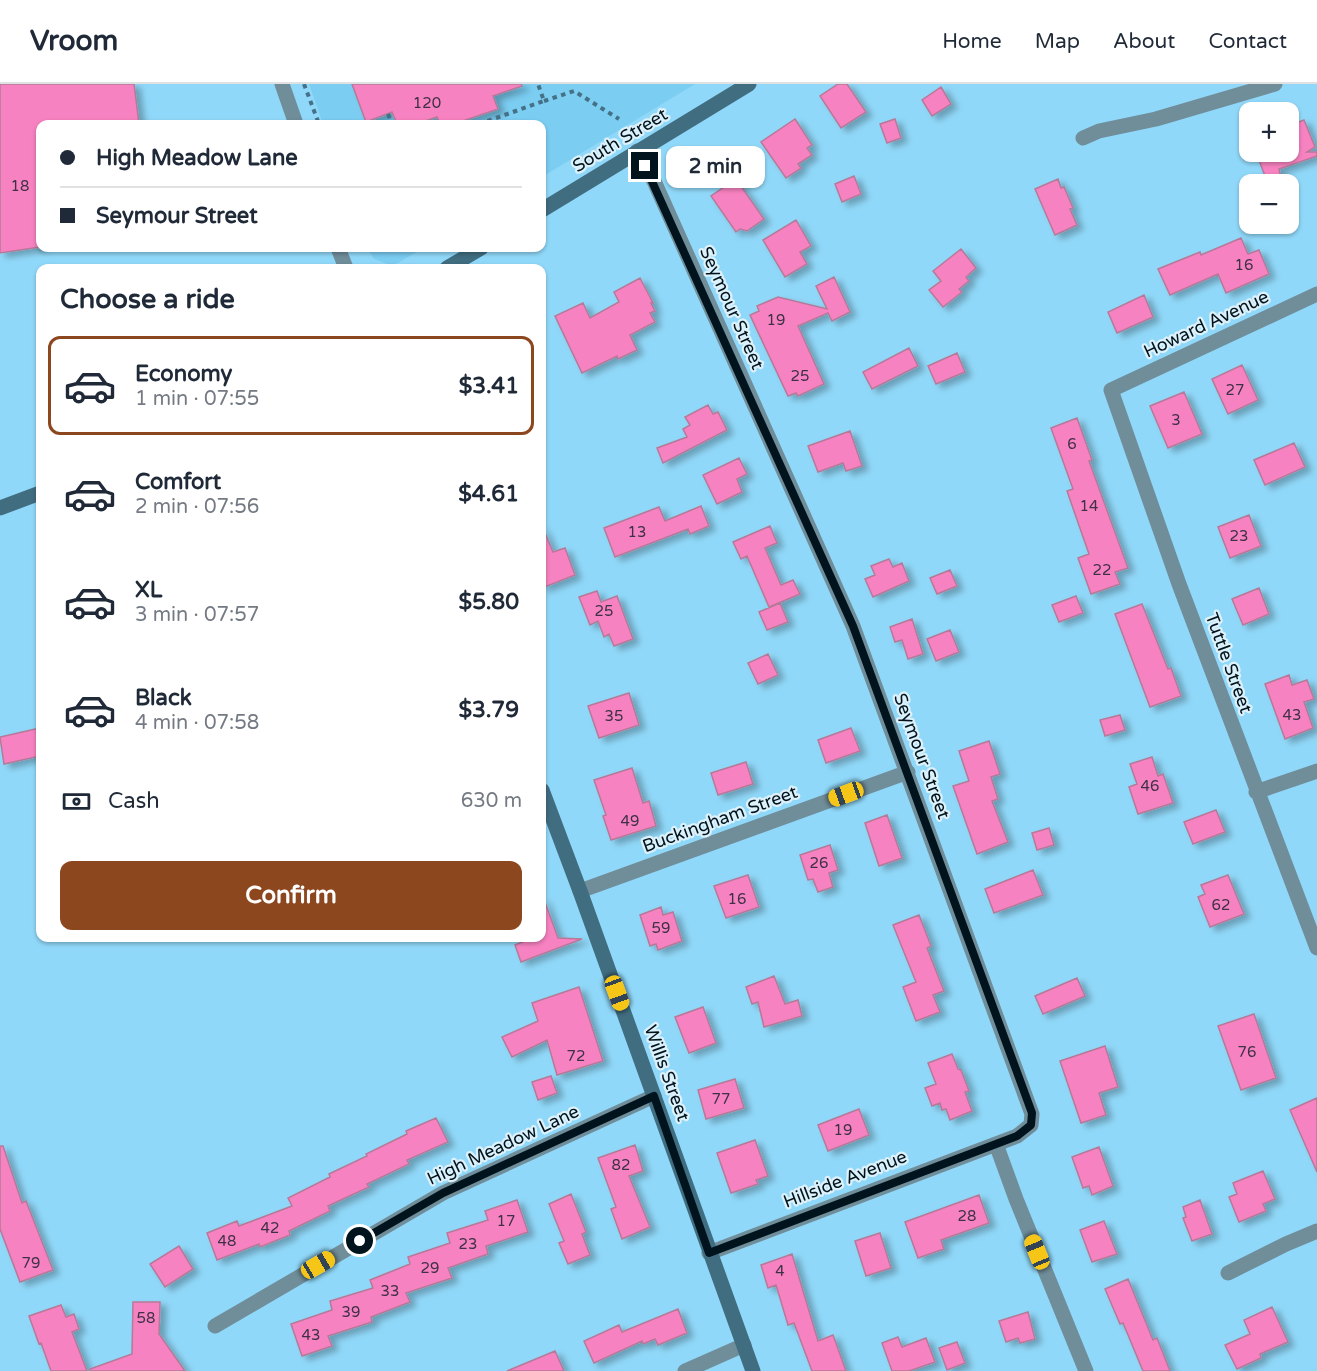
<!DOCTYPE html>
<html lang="en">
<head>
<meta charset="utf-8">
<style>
	body { margin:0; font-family:"Varela Round",sans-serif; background:#f2f2f3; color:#1f2937; height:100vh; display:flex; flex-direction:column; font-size:22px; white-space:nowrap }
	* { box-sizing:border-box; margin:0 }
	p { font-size:20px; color:#747a83 }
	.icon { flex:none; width:33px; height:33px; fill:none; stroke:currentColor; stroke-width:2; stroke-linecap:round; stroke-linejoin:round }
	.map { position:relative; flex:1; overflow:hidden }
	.sheet { position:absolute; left:36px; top:180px; width:510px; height:678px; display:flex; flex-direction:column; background:#fff; border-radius:12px; box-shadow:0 2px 4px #0004 }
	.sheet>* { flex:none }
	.guide { position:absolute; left:36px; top:36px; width:510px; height:132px; border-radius:12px; box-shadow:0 2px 4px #0004; display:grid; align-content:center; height:132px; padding:0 24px; background:#fff }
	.fabs { position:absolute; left:1239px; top:18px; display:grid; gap:12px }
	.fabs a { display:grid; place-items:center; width:60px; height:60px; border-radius:12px; background:#fff; box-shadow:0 2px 4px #0004; font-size:30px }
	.end { position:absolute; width:27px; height:27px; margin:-14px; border:8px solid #01141e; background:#fff; box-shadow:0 0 0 3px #fff }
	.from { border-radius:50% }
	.bubble { position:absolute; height:42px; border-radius:12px; background:#fff; box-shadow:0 2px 4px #0004; font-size:20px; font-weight:700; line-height:42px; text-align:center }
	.car { position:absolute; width:18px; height:36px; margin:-18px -9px; border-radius:8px; box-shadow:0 0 4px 2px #0007; background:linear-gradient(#f5c518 24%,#345 0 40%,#f5c518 0 76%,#345 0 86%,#f5c518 0) }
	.guide b { display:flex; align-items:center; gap:21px; height:57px; font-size:22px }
	.guide b+b { border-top:2px solid #e0e1e3 }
	.guide i { width:15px; height:15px; background:#1f2937 }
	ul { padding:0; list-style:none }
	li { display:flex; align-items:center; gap:18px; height:99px; margin:0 12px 9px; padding:0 12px; border:3px solid transparent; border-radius:12px }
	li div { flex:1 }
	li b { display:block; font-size:22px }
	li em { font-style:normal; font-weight:700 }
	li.selected { border-color:#8d471f }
	li>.icon { width:54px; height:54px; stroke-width:1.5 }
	h2 { padding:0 24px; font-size:27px; line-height:72px }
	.pay { display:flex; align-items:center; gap:15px; height:66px; padding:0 24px; font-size:22px }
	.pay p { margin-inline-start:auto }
	.cta { display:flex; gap:12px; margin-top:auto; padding:12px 24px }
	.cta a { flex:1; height:69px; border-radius:12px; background:#8d471f; color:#fff; font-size:24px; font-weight:700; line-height:69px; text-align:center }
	header { display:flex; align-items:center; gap:36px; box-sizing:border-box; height:84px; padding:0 30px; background:#fff; border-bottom:2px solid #e0e1e3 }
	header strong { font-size:28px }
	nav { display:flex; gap:33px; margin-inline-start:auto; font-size:21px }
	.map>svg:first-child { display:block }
</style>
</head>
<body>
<header>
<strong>Vroom</strong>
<nav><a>Home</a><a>Map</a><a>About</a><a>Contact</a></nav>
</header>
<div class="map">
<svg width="1317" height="1287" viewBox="0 0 1317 1287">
	<defs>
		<filter id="shadow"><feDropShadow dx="6" dy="4" stdDeviation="3" flood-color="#0004"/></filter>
	</defs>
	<rect width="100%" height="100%" fill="#90d8f9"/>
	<path fill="#7bcdf2" d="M309 0H695L542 93V40H323Z
		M367 164H423L398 179 390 181 374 175Z"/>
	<path fill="#f782c1" stroke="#b67998" stroke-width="1.5" filter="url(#shadow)" d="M0 0H134L139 40H40V163L0 169Z
		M352 0H521L522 2 493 12 498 25 454 40H440L437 33 417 40H397L392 28 366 38Z
		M838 0H847L866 28 841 44 820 12Z
		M941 3 951 20 932 32 922 16Z
		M795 35 812 61 807 64 812 71 798 80 801 84 786 94 761 58Z
		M895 35 901 54 887 59 880 40Z
		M1304 36 1315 63 1307 68H1317V72L1279 85 1282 100H1268L1256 68H1288V42Z
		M854 92 861 110 842 118 835 100Z
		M736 95 764 135 747 147 740 145 736 148 711 112Z
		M1058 95 1061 104 1064 103 1073 124 1070 125 1077 141 1055 151 1035 105Z
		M796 136 811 162 800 168 807 180 785 193 763 156Z
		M1241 154 1248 170 1259 166 1269 190 1226 209 1218 190 1170 211 1158 185 1200 168 1201 171Z
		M961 165 976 184 966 193 969 197 959 205 962 208 943 223 929 206 941 197 933 187Z
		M834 193 850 228 832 237 828 229 798 242 824 300 798 312 796 309 788 312 750 231 759 227 757 222 778 213 827 225 816 202Z
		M640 194 653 219H651L655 227 650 229 655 238 630 251 637 266 618 275 617 272 582 289 555 232 583 219 590 234 619 218 614 208Z
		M1144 211 1153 233 1117 249 1108 228Z
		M909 264 918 282 872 305 863 288Z
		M957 269 965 288 936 300 928 282Z
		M1242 281 1258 316 1228 330 1212 295Z
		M1184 308 1202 350 1168 364 1150 322Z
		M708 321 713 330 718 328 727 346 663 379 657 364 687 353 683 345 690 341 685 333Z
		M1077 334 1092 376 1089 377 1128 484 1115 488 1120 500 1091 510 1078 474 1089 470 1067 407 1073 405 1051 344Z
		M850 347 862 382 846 387 843 379 818 388 808 362Z
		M1294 359 1305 383 1265 401 1254 376Z
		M739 374 747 390 737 395 742 408 717 420 703 391Z
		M701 422 709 442 690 450 688 445 615 473 604 444 659 423 665 437Z
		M1249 431 1261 462 1230 474 1218 443Z
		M542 442 553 468 565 464 575 491 542 504Z
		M770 442 777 459 765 464 781 501 793 496 800 510 769 523 747 472 741 475 733 458Z
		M889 475 893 483 902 479 909 497 873 513 865 495 875 491 871 482Z
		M950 486 957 502 937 510 930 494Z
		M1259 504 1269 530 1243 541 1232 515Z
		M597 507 601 518 617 512 633 555 614 562 609 550 604 553 598 537 590 541 579 513Z
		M1076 512 1083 529 1059 538 1052 521Z
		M780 519 788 538 767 546 759 528Z
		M1142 520 1168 585 1171 584 1181 612 1150 623 1115 530Z
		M912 535 923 570 908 575 902 556 895 558 890 543Z
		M950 546 959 568 936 577 927 555Z
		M768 570 778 591 758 600 748 579Z
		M1289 591 1292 601 1307 596 1314 615 1304 618 1313 644 1285 655 1265 600Z
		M629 609 639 641 599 654 588 622Z
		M1120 631 1125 646 1105 652 1100 636Z
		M40 644V672L4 680 0 653Z
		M851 644 860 667 826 679 818 656Z
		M989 657 1000 690 991 693 998 715 992 717 1008 758 977 770 953 702 969 697 959 667Z
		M1152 673 1158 692 1163 690 1173 719 1138 730 1129 703 1137 700 1130 680Z
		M746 678 753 700 718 711 711 689Z
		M632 684 643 719 649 717 656 742 611 756 603 732 606 731 594 696Z
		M1216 726 1225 748 1193 760 1184 738Z
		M887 731 902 774 879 782 865 739Z
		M1049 744 1054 761 1037 766 1032 749Z
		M830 761 838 786 829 789 833 803 818 808 813 795 808 796 800 771Z
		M1033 786 1043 811 994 829 985 805Z
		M748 791 759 823 726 834 714 802Z
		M1228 791 1244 830 1210 843 1198 813 1205 810 1201 801Z
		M543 813 558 854 582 855 521 878 515 861 532 854H542Z
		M661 823 663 831 673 828 682 857 658 866 656 860 650 862 640 831Z
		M919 831 931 862 927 864 944 907 933 911 940 928 916 937 903 903 916 898 893 841Z
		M774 892 785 920 798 916 802 932 764 943 758 918 752 920 746 903Z
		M1077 894 1085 912 1043 930 1035 912Z
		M579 903 603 977 557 991 547 956 512 973 502 953 538 937 532 919Z
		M703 923 716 959 689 969 675 933Z
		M1254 930 1276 994 1241 1006 1218 942Z
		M1105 962 1118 1003 1099 1009 1106 1031 1081 1039 1060 977Z
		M952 970 958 985 961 986 969 1007 965 1008 972 1027 950 1036 946 1025 942 1026 940 1019 932 1022 925 1004 936 1000 928 979Z
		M551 992 557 1009 538 1016 532 998Z
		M735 995 744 1024 706 1035 698 1006Z
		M1317 1014V1088L1290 1026Z
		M859 1025 869 1051 828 1067 818 1041Z
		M436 1034 448 1058 407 1076 409 1080 367 1100 369 1103 328 1122 330 1127 289 1147 290 1151 260 1163 259 1160 217 1176 207 1149 237 1137 239 1142 292 1122 288 1114 330 1093 329 1090 367 1072 366 1070 407 1050 406 1047Z
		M755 1056 768 1092 756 1096 758 1100 731 1109 717 1069Z
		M635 1061 643 1087 629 1092 650 1143 622 1155 611 1125 616 1123 598 1074Z
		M0 1062H3L22 1119 26 1117 53 1186 20 1198 0 1145Z
		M1099 1063 1113 1102 1092 1111 1089 1102 1083 1104 1072 1073Z
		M1263 1087 1275 1115 1263 1120 1266 1127 1239 1138 1229 1113 1237 1110 1233 1099Z
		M571 1110 586 1148 582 1150 590 1171 568 1180 559 1159 564 1157 549 1120Z
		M979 1111 989 1139 941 1156 944 1165 918 1174 905 1138Z
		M517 1116 528 1148 486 1162 488 1170 448 1184 452 1194 406 1209 410 1218 371 1233 372 1238 328 1252 332 1262 302 1272 291 1240 332 1226 330 1217 373 1204 370 1196 410 1180 408 1173 450 1159 447 1149 488 1136 485 1127Z
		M1200 1116 1212 1150 1192 1157 1183 1134 1186 1133 1183 1123Z
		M1104 1137 1117 1170 1092 1178 1080 1146Z
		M880 1149 891 1184 866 1192 855 1157Z
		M179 1162 193 1185 165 1203 150 1180Z
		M792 1170 818 1257 833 1251 846 1287H812L794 1239 788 1241 776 1201 768 1204 761 1181Z
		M1128 1195 1153 1256 1157 1254 1170 1287H1143L1123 1239 1120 1240 1105 1205Z
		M133 1218H160L159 1250 185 1287H90V1285L132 1270Z
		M61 1221 66 1233 74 1230 79 1245 72 1248 87 1287H51L41 1259 39 1260 29 1232Z
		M1272 1223 1288 1258 1260 1270 1261 1274 1237 1285 1225 1261 1250 1250 1244 1236Z
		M678 1225 687 1249 658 1261 655 1255 643 1260 642 1257 594 1279 584 1257 619 1241 622 1248Z
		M1028 1228 1035 1255 1020 1259 1018 1254 1006 1258 999 1237Z
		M898 1253 902 1263 926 1254 935 1278 909 1287H892L882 1259Z
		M957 1258 965 1279 947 1286 939 1264Z
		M555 1267 564 1287H507Z"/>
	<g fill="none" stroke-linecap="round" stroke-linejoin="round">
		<path stroke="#457186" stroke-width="4" stroke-dasharray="4.5 4.5" stroke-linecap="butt" d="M304 0 319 40
			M544 17 574 7 619 35
			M388 30 392 40
			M479 40 544 17 538 0"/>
		<path stroke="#708d9a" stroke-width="15" d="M282 0 296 40
			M1083 54 1099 47 1156 35 1275 0
			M637 67 654 97 853 542 1032 1030 1031 1041 1017 1052 709 1169
			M338 164 346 184
			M1317 210 1111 306 1179 500 1317 864
			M1256 708 1317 687
			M580 807 908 688
			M996 1060 1016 1115 1086 1287
			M1228 1189 1286 1160 1317 1147
			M215 1242 443 1109 654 1012
			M685 1287 744 1261"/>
		<path stroke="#416d81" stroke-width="15" d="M542 126 749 0
			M447 184 481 164
			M0 424 40 409
			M542 706 580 807 753 1287"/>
	</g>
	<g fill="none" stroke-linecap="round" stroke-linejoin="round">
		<path stroke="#01141e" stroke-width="8" d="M360 1157 443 1109 654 1012 709 1169 1017 1052 1031 1041 1032 1029 853 542 645 82"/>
	</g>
	<g text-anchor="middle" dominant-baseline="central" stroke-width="4.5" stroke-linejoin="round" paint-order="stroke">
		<g font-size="15" fill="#3e3047">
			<text x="427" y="19">120</text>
			<text x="20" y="102">18</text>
			<text x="1244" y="181">16</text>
			<text x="776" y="236">19</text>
			<text x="800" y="292">25</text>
			<text x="1235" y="306">27</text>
			<text x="1176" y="336">3</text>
			<text x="1072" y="360">6</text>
			<text x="1089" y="422">14</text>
			<text x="637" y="448">13</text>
			<text x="1239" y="452">23</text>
			<text x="1102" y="486">22</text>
			<text x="604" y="527">25</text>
			<text x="1292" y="631">43</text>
			<text x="614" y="632">35</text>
			<text x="1150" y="702">46</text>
			<text x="630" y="737">49</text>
			<text x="819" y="779">26</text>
			<text x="737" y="815">16</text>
			<text x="1221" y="821">62</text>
			<text x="661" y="844">59</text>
			<text x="1247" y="968">76</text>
			<text x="576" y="972">72</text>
			<text x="721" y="1015">77</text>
			<text x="843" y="1046">19</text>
			<text x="621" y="1081">82</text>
			<text x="967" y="1132">28</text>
			<text x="506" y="1137">17</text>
			<text x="270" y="1144">42</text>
			<text x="227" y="1157">48</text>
			<text x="468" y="1160">23</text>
			<text x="31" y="1179">79</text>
			<text x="430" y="1184">29</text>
			<text x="780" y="1187">4</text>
			<text x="390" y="1207">33</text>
			<text x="351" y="1228">39</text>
			<text x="146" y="1234">58</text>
			<text x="311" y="1251">43</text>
		</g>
		<g font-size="18" fill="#01141e" stroke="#ddf1fb">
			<text transform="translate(620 56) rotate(-31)">South Street</text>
			<text transform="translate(732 224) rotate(66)">Seymour Street</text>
			<text transform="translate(1206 240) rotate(-25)">Howard Avenue</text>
			<text transform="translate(1229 579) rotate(70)">Tuttle Street</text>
			<text transform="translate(922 672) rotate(70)">Seymour Street</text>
			<text transform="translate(720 735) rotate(-20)">Buckingham Street</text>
			<text transform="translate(667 989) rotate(70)">Willis Street</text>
			<text transform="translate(503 1061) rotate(-25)">High Meadow Lane</text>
			<text transform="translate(845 1095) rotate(-21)">Hillside Avenue</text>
		</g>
	</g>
</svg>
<div class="fabs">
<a>+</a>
<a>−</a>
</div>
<i class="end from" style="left:360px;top:1157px"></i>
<i class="end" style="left:645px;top:82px"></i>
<div class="bubble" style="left:666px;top:62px;width:99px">2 min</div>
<i class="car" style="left:846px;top:710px;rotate:250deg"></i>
<i class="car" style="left:617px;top:909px;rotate:160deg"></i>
<i class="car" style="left:1037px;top:1168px;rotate:338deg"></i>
<i class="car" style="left:318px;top:1181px;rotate:60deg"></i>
<div class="guide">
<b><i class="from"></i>High Meadow Lane</b>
<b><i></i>Seymour Street</b>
</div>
<section class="sheet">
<h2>Choose a ride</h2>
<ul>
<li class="selected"><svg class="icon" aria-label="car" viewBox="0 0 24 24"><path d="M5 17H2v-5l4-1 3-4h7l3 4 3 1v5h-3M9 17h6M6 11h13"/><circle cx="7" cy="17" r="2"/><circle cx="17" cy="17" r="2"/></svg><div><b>Economy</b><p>1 min · 07:55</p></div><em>$3.41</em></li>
<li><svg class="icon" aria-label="car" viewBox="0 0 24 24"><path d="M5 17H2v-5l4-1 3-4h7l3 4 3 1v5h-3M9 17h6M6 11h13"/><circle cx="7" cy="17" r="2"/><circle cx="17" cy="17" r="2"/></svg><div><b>Comfort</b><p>2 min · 07:56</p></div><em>$4.61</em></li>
<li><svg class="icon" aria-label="car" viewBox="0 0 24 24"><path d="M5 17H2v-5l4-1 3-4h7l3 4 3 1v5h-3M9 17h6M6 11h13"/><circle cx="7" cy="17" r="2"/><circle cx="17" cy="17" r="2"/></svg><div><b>XL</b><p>3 min · 07:57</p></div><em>$5.80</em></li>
<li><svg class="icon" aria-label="car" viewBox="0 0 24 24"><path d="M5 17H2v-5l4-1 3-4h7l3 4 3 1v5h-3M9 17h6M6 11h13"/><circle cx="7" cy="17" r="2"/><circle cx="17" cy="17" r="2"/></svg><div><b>Black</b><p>4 min · 07:58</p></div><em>$3.79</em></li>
</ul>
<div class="pay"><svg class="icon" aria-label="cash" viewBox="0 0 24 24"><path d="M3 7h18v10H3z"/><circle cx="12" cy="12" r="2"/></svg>Cash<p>630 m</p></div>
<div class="cta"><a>Confirm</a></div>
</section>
</div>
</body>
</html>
